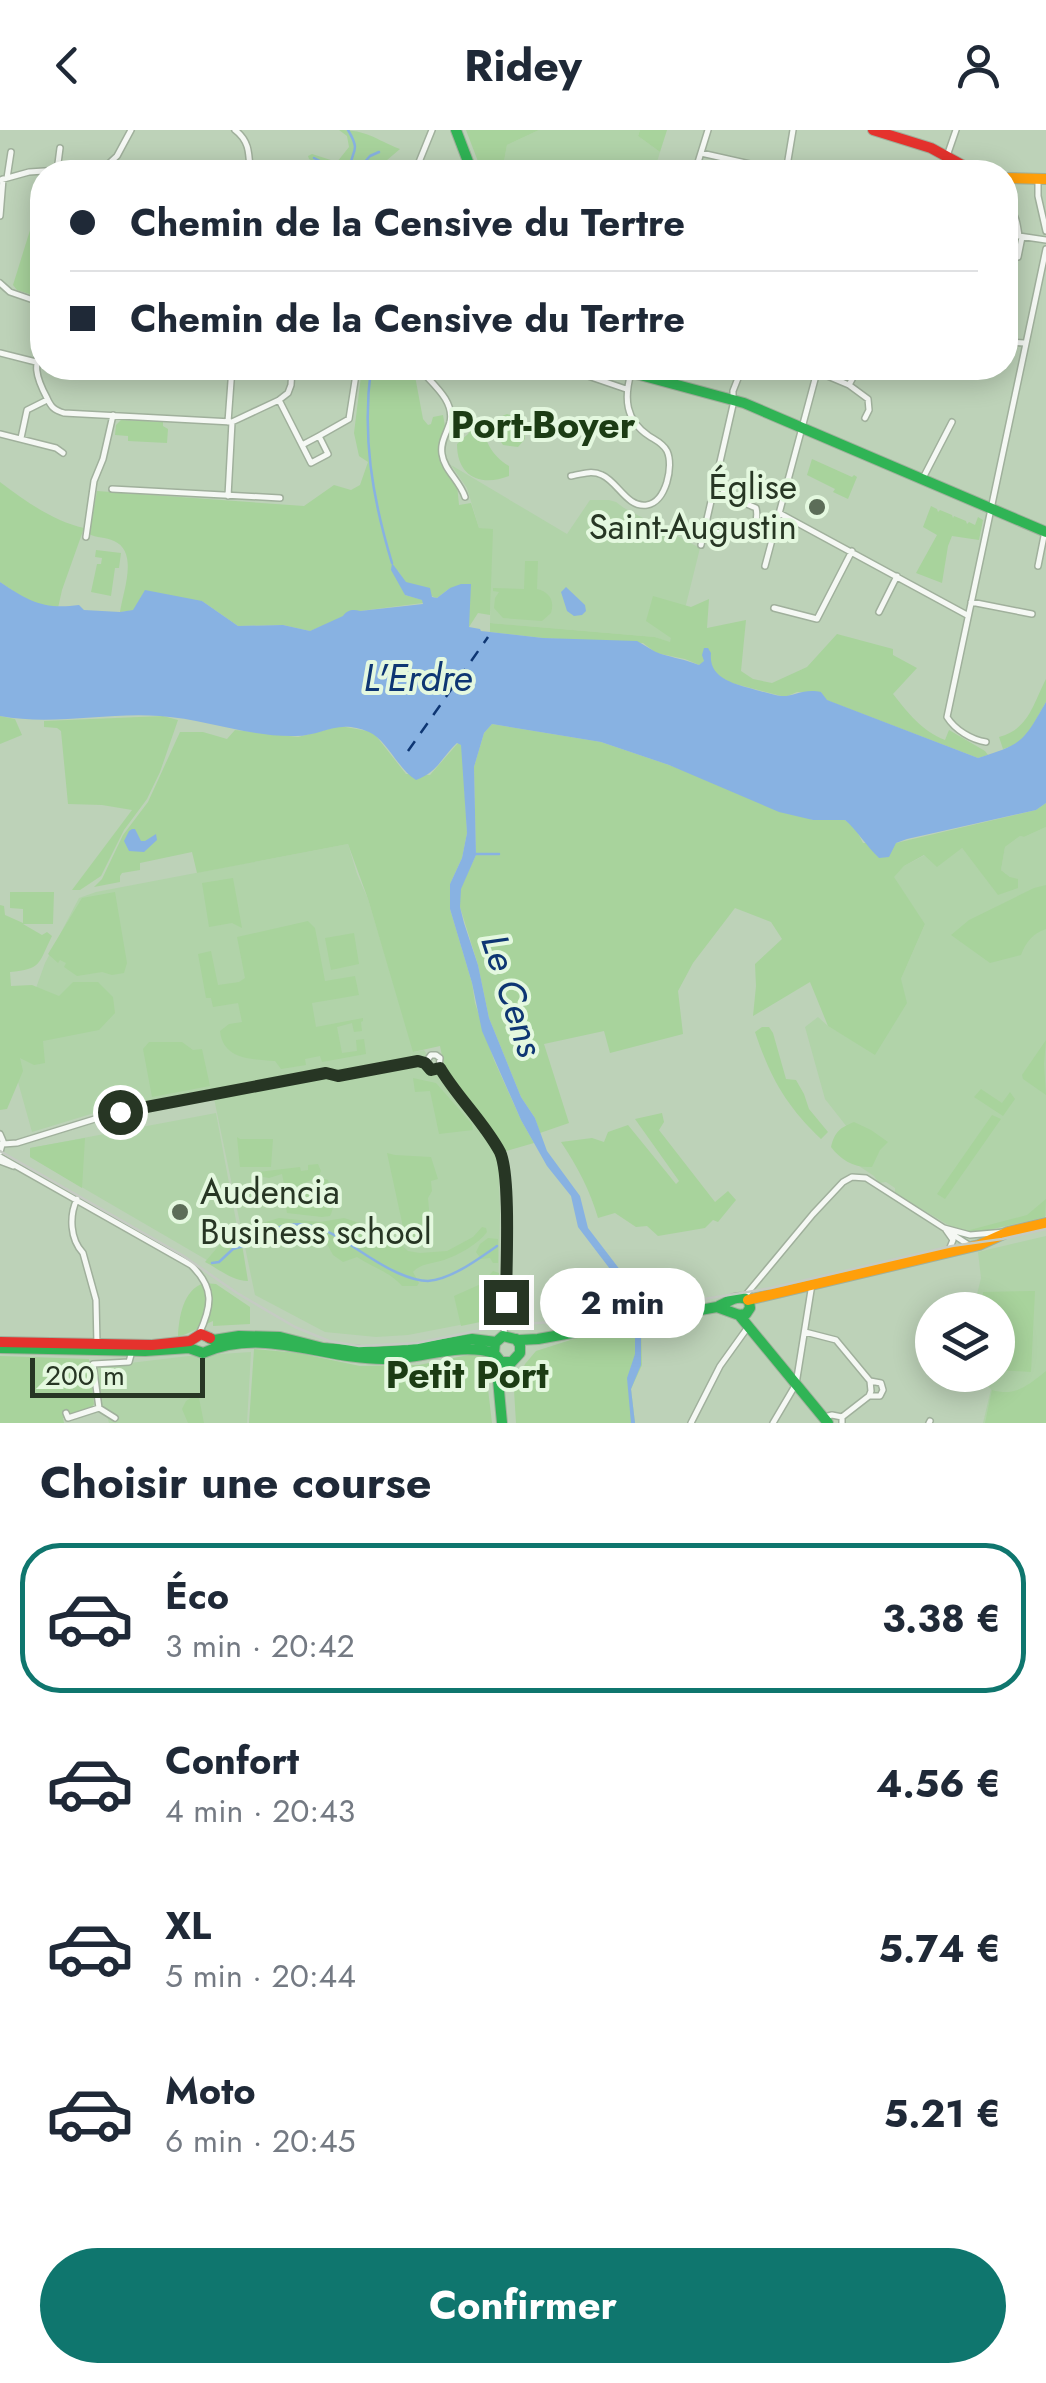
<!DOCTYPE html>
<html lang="fr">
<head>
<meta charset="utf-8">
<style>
	body { margin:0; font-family:Jost,sans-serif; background:#f2f2f3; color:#1f2937; height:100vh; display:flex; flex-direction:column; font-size:38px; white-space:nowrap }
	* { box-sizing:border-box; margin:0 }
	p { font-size:32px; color:#747a83 }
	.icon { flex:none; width:55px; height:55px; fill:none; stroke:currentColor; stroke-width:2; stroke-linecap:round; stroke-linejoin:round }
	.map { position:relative; height:1293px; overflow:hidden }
	.side { display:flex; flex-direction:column; background:#fff; flex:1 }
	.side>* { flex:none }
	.banner { position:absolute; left:30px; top:30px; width:988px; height:220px; border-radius:40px; box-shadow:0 5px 25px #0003; display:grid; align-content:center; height:220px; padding:0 40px; background:#fff }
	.controls { position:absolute; left:915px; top:1162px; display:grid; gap:20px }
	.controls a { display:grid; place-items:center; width:100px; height:100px; border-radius:50%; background:#fff; box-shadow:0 5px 25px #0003; font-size:50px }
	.scale { position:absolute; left:30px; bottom:25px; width:175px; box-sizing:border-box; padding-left:10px; border:5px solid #273624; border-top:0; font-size:28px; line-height:35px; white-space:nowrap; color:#273624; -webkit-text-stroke:8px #e4f8df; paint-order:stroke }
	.end { position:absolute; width:45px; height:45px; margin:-22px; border:12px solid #273624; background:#fff; box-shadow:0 0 0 5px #fff }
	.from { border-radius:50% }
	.bubble { position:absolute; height:70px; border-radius:35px; background:#fff; box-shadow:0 5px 25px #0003; font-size:32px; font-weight:700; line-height:70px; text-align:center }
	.banner b { display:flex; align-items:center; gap:35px; height:95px; font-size:38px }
	.banner b+b { border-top:2px solid #e0e1e3 }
	.banner i { width:25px; height:25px; background:#1f2937 }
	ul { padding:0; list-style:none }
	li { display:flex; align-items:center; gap:30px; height:150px; margin:0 20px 15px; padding:0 20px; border:5px solid transparent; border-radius:40px }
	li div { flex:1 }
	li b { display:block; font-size:38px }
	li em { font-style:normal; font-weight:700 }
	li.current { border-color:#0f766e }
	li>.icon { width:90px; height:90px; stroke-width:1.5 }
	h2 { padding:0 40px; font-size:45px; line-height:120px }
	.cta { display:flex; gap:20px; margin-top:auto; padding:20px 40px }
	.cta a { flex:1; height:115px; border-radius:60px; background:#0f766e; color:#fff; font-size:40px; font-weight:700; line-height:115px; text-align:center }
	header { display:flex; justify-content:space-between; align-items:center; height:130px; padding:0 40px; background:#fff; font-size:45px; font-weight:700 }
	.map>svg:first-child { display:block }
</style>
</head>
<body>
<header><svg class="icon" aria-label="back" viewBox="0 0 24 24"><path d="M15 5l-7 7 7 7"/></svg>Ridey<svg class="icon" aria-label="person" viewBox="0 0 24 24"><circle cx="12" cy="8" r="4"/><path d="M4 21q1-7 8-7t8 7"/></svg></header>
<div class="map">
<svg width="1046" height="1293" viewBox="0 0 1046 1293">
	<rect width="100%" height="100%" fill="#bdd2b8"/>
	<path fill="#b1d3a9" d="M539 0H640L638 6 660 22 654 42H502L507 15Z
		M451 335 567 404 590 370H609L616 372 624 378 700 418 676 515 655 507 490 493 492 400 479 398 467 358Z
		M1046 697V1086L984 1101 960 1100 950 1096 895 1063V1058L886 1052 879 1053 874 1046 859 1036 847 997 825 969 805 897 818 887 828 896 875 924 901 849 925 794 893 747 904 736 925 725 962 718 998 764 1010 747 1001 740 1005 717 1020 706 1024 707Z
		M348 714 357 744 368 769 414 922 424 920 443 950 496 1022 499 1040 500 1083 498 1167 496 1184 491 1189 408 1205 376 1207 325 1202 255 1165 212 959 117 976 32 1002 11 927 45 833 79 768 96 762Z
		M216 983 239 1107 212 1133 30 1027V1018Z
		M1046 1106V1293H983L991 1259 976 1245H998V1180H973L981 1148 978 1122Z
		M251 1222 247 1293H109L107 1286 101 1283 96 1237 189 1226Z"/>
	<path fill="#a8d39c" d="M339 0C368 0 374 9 400 19L373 42H332L309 29 308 26 312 24 337 32 349 17 347 6Z
		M466 0H539L507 15 502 42H482Z
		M640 0H667L660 22 638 6Z
		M42 47V168L17 160 13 155 31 97 37 48Z
		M362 238H400L402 248 415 246 423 289 428 295 431 294 433 287 443 285 445 296 440 321 457 355 459 375 471 373 479 398 493 399 490 485 478 483 469 497 450 458 437 468C433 467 409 455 405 452 402 449 400 444 398 440L405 465 423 470V473L360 481 310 501 283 495 238 496 202 471 120 482C123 461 139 422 114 411 106 407 96 408 89 404L97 361 304 376 334 355 351 360 360 355 368 332 359 326 354 303Z
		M507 284 516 287 524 284 525 309 518 317 503 315C496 304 492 288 507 284Z
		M479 289 482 290C484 310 491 325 509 336V346C481 357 457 347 457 314L468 304Z
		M121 290 163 292V296L168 299 167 313 128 311V306L115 305 116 295Z
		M812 329 852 347 854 345 857 347 848 369 833 362 835 359 807 345Z
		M0 352C25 371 53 391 84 398L62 460 58 478 29 472 0 452Z
		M931 376 937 379 938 382 940 380 952 385 953 388 954 386 966 391 967 394 969 392 975 395 978 387 983 390 979 410 952 406 948 416 942 453 916 443 937 405 923 397Z
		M96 420 121 423 119 438H115L111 466 91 462 97 434H101L102 428 95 427Z
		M525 431H538L537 459C549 462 555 470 551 483L542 491 503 488 494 478 495 468 499 462 493 461V458L524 459Z
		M653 466 691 477 709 469 707 498 746 490 741 541 753 549 772 553 807 537 837 504 893 519V525L917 538 893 564C908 583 922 601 945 610L949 600 985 621 988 625 978 628 826 570 821 562H797L785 567 731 553 715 544 710 532 705 531 699 535 685 529 656 523 643 513 543 508 490 502V493L655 507 670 512 671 508 646 491Z
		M1046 549V572L1028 604 1018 614 1003 619 999 607C1029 599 1033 574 1046 549Z
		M0 586 15 589 22 605 0 614Z
		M163 586 178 590 160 642 147 669 124 700 101 746 80 760H72L132 680 102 675 68 674 61 601 57 598 44 597V591Z
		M492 594 601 612 669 635 813 690H845L856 699 863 713H896L1036 680 1046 673V697L1024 707 1020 706 1005 717 1001 740 1010 747 1018 749V758L998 765 962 718 937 737 924 725 904 736 894 747 925 794 901 849 907 873 875 925 828 896 810 852 753 886 756 856 755 834 782 809 771 792 735 778 693 833 678 861 683 904 610 923 604 901 544 914 569 993 540 1003 535 988 521 967 489 888 478 835 460 777V759L476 725 474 637 484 603Z
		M340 596 373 602 406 644 430 645 458 613 462 615 467 703 462 728 450 754V779L472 853 475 873 494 930 521 990 534 1013 503 1022 445 940 440 916 413 922 368 769 348 714 197 743 192 722 140 733V740L122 743 120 746V752L94 757 102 749 123 705 148 672 180 602H203L227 609 235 600 298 607Z
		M233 748 242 798 232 793 209 797 202 753Z
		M1046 755V799C1032 804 1026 812 1021 825L990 833 951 805 969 790 1034 758Z
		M10 762H54L53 794H23L42 805 47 802 52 806C38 834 42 839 10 842L11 856 32 855 59 866 73 852H98L113 867 115 883 99 900 43 911 45 933 34 935 20 928 23 941 7 979 0 980V775L4 776 5 785 23 793V779L10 778Z
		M115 762 127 833 124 843 112 845 102 842 77 846 64 837 66 833 60 830 58 833 48 824 82 768Z
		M308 791 315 798 325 851 355 846 359 865 312 873 316 897 363 888V891L361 892 362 901 354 902 352 893 337 897 342 923 357 921 356 910 364 909 366 924 322 932 320 926 305 929 306 935 281 939 275 931C252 929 223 930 220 901L229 894 242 892 238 873 213 877 211 868H206L198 824 211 821 218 855 239 852 245 848 237 807Z
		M354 803 359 834 331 840 325 808Z
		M762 897H769L773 903 786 949 796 950 804 964 809 979 828 1002 821 1009C786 976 770 947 755 902Z
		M1046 910 1044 934 1046 965 1023 949 1022 945Z
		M149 912H182L193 920 202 919 210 956 152 967 143 919Z
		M413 948 436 953 472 994 473 1000 439 1004 430 961 415 962Z
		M981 959 1002 973 1010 962 1015 969 1003 986 974 967Z
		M662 983 664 992 659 1000 715 1072 728 1061 736 1070 718 1092 713 1090 705 1098 658 1106 647 1096 636 1097 615 1083 598 1088C590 1060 577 1036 561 1012L592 1008 604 1012 608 1002 628 995 676 1054 679 1051 635 989Z
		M992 985 1001 989 945 1069 937 1064Z
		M854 992 871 1000 888 1012 880 1020 872 1037C854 1038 841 1030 831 1017 835 1001 840 998 854 992Z
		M237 1007 240 1009H273L271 1037H240Z
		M85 1008 82 1058 30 1027V1018Z
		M387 1023 395 1025 431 1027 438 1049 431 1051 432 1061 428 1068 430 1091 420 1095 419 1110 407 1111 401 1100 403 1097Z
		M318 1034 321 1041 318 1047 288 1060 285 1059 282 1044 269 1048 258 1046V1042L300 1037 301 1041 308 1040V1035Z
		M325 1049 328 1050C331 1061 336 1076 330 1086L322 1087 287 1083 285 1073 321 1057 320 1052Z
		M1046 1069 1045 1087 984 1101H966L1027 1085Z
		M279 1088 320 1092 344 1088 387 1102 408 1121 420 1123 447 1121 473 1107 482 1097 486 1098 487 1102C478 1114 459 1125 444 1130 432 1134 421 1133 413 1142L419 1153 417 1156H402C389 1141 373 1138 357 1127L343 1132 333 1125 327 1114 307 1107 276 1115 255 1118 248 1107 249 1097Z
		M234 1095 239 1096 248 1151C232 1151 219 1139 205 1132L233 1099Z
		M488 1108 498 1109V1133H493L490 1128 481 1129 476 1122 480 1114Z
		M493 1141 499 1143V1168L490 1190 461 1196 454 1166 481 1154Z
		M204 1153 216 1154 250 1177V1194L213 1196V1191C204 1195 186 1206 178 1206 179 1187 183 1160 204 1153Z
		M1035 1161 1031 1242 998 1240V1180H983V1162Z
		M641 1197 642 1235 631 1259 635 1293H516L514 1260 525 1234 536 1221 583 1206Z
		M254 1219 298 1223 360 1236 419 1235 473 1224 484 1225 492 1293H249Z
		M0 1226 89 1229 94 1274 90 1280 63 1288 64 1293H0Z
		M1046 1241V1293H985L992 1260C1016 1267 1028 1255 1046 1241Z
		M194 1266 199 1268 204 1293H188L182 1279 186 1271Z"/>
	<path fill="#88b2e2" d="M392 433 406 452 430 458 432 467 437 468 450 458 461 454H471L469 497 480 499 481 501 543 508 637 511C643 514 648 518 654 521 663 526 685 529 699 535L704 531 702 525 704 518H708L711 523C708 549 735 554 756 560 764 562 773 565 781 566 794 567 803 558 821 562L827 570 978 628C1023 614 1023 612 1046 572V673L1036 680 907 709 896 713 889 727 879 728C866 716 858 701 845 690H813L779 682 669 635 601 612 492 594 484 603 474 637 476 725 461 759 460 777 464 793 478 835 489 888 521 967 535 988 547 1021 580 1066 588 1098 624 1145 630 1157 639 1202 641 1203V1235L631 1259 635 1293H631L627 1248 635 1224V1204L625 1171 610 1139 578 1097 571 1066 547 1036 521 990 482 901 472 853 450 779V754L462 728 467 703 461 615 457 613C441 628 438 642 416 650 398 639 386 609 369 602 337 588 323 606 295 606 249 607 205 589 160 586 106 582 53 596 0 586V452C28 471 44 480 79 475L84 480 120 482 133 480 145 460 202 471 238 496 283 495 310 501 343 486C347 480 353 479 360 481L423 474 422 470 405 465 391 440Z
		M566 457 585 475 586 481 582 485 574 486 567 481 561 462Z
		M132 699H135L141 711H145L156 704 157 710 144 722 129 721 124 711 129 701Z"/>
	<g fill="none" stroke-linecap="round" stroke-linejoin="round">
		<path stroke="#88b2e2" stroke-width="2.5" d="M348 0C363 25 349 19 350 42
			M314 28 341 42
			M356 42 370 26 379 22
			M371 238C362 306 372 367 392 433
			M475 724H499
			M250 1112C315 1067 343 1119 398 1143 407 1147 418 1151 428 1151 452 1149 478 1129 497 1116
			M212 1133 219 1132 233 1119 244 1116"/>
		<path stroke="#0e3673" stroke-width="2.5" stroke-dasharray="12 10" stroke-linecap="butt" d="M408 621 488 507"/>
		<defs>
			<path id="street" d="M235 0C250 11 249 25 250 42
				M701 23 786 42
				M947 26 956 0
				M156 38 165 42
				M57 41 60 18
				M415 42 432 0
				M695 42 708 0
				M786 42 793 0
				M923 42 944 37 954 30
				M7 48 11 22
				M0 50 29 42 105 37 117 26 131 0
				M1038 50V66L1046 101
				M1005 79C1017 81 1017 95 1019 106L1046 110
				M0 86 3 49
				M1005 123 1019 121
				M1018 127 1022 107
				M0 153 10 162 42 173
				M42 205C36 235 32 240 47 268 51 277 54 280 64 283L232 292 279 270 288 263 291 255 292 238
				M1005 212 1024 213
				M0 223 36 232
				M419 238C431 253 455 270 450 292 447 303 440 312 442 324 444 340 460 351 465 367
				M571 238 585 245 626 259
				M864 238 874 242
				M818 242 849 255 868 269 869 280 865 288
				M650 248 654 238
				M849 255 858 238
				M279 270 311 333 328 324 319 306 302 315
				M228 292 232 238
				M0 304 56 318 63 323
				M319 306 349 289 357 238
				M21 308 27 280 47 270
				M571 346C581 344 592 340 602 345 618 352 627 378 647 375 666 372 674 336 667 321 663 313 655 310 649 306 625 290 624 268 631 243
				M922 350 952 292
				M112 359 280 368
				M228 366 232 292
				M779 383 967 485
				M705 400 731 405H751C755 397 758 386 756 378L728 366 717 353
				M86 407 94 351 103 329 113 285
				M701 415 733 275V261L742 238
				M765 436 818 238
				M1038 436 1045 401
				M971 472 1032 484
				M774 478 817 489 852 421
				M879 482 897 446
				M986 612C972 610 955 600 947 587L1046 119
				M425 933 431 925H436L440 928 439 938 445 948 491 1007 503 1030 507 1137 504 1206
				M0 1004 3 1011 0 1022
				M3 1014 17 1013 111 984 327 943 338 947 417 931 425 933 431 940 439 938
				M0 1027 191 1135C215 1158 212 1176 199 1204
				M0 1031 13 1036
				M77 1069C69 1086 70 1109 83 1123L96 1170 97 1215
				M946 1100 953 1110 949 1120
				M952 1104 972 1117
				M744 1167 813 1084 843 1052 852 1047 866 1048 944 1098 970 1105 1005 1102
				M805 1202 836 1210 870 1251 881 1253 883 1260 880 1266H869
				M66 1283 68 1288 99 1278
				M824 1287 832 1285 842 1287V1293
				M842 1287 869 1266 871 1261 870 1251
				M115 1288 99 1278 93 1234 129 1232 132 1221
				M691 1293 720 1236 748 1197
				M773 1293 796 1254 812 1154
				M929 1293 930 1291"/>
			<path id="fast" d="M456 0 472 42
				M614 238 744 273 1046 402
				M717 1177 739 1185 828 1293
				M209 1208 214 1210 239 1206 280 1207 323 1218 374 1222 409 1220 472 1209 496 1212
				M0 1218 145 1221 189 1218 203 1223C264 1196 324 1230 386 1229 422 1229 459 1212 494 1223
				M496 1228 502 1293
				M511 1232H501L494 1223 495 1213 503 1206 519 1210 538 1209 717 1177C728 1172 739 1163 749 1171L750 1178 746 1184 739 1185
				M501 1257 508 1236 520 1223V1215L516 1209"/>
			<path id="slow" d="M1005 48 1046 49
				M748 1170 979 1115 1008 1102 1046 1093"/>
			<path id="jam" d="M873 0 931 18 975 42
				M0 1212 152 1215 190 1211 201 1204 210 1208"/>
		</defs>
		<use href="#street" stroke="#a0b09c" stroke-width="8"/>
		<use href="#fast" stroke="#a0b09c" stroke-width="12"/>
		<use href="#slow" stroke="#a0b09c" stroke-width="12"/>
		<use href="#jam" stroke="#a0b09c" stroke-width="12"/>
		<use href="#street" stroke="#f5f8f4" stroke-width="5"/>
		<use href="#fast" stroke="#30b455" stroke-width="10"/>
		<use href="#slow" stroke="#ff9f0a" stroke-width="10"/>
		<use href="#jam" stroke="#e5322d" stroke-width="10"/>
		<path stroke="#c5cbc3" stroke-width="2.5" d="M0 1021 182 1125 237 1163 295 1197 329 1211 359 1216 417 1213 505 1195 570 1191 771 1158 952 1116 1002 1109 1046 1099"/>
	</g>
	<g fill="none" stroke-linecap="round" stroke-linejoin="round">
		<path stroke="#273624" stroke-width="12" d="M120 982 326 943 338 946 418 931 425 933 431 940 440 938C457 967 484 992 500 1022 511 1046 506 1141 506 1172"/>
	</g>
	<g fill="#5c6d58" stroke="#e4f8df" stroke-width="4">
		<circle cx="817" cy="377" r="10"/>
		<circle cx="180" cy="1082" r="10"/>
	</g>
	<g text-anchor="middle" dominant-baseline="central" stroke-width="8" stroke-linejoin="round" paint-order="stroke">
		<g font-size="35" fill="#273624" stroke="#e4f8df" text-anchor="end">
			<text x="797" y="357">Église<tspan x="797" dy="40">Saint-Augustin</tspan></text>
			<text x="200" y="1062" text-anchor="start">Audencia<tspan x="200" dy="40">Business school</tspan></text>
		</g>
		<g font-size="38" font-weight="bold" fill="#1c3c14" stroke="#e4f8df">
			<text x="543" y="294">Port-Boyer</text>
			<text x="467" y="1244">Petit Port</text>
		</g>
		<g font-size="38" font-style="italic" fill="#0e3673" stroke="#e4f8df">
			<text x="418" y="547">L'Erdre</text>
			<text transform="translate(513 865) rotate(72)">Le Cens</text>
		</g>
	</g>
</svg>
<div class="controls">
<a><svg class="icon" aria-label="layers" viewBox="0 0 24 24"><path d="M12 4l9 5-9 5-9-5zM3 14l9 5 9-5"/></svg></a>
</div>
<div class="scale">200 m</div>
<i class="end from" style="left:120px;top:982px"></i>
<i class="end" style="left:506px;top:1172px"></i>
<div class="bubble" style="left:540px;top:1138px;width:165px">2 min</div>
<div class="banner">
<b><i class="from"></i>Chemin de la Censive du Tertre</b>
<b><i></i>Chemin de la Censive du Tertre</b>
</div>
</div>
<section class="side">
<h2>Choisir une course</h2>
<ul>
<li class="current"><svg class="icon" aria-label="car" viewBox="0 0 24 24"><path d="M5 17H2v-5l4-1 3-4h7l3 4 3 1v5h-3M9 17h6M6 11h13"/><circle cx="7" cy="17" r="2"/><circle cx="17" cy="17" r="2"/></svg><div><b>Éco</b><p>3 min · 20:42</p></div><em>3.38 €</em></li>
<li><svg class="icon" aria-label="car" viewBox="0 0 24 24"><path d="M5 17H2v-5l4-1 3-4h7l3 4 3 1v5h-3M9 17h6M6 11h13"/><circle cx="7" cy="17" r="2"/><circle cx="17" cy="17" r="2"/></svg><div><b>Confort</b><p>4 min · 20:43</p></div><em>4.56 €</em></li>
<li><svg class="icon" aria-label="car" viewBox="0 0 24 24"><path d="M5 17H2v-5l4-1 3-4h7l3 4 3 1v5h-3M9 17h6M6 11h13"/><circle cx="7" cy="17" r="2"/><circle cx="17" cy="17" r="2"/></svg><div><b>XL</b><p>5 min · 20:44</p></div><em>5.74 €</em></li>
<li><svg class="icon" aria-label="car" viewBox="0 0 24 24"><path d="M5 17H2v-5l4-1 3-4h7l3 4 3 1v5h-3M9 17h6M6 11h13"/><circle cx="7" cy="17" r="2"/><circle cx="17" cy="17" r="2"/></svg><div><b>Moto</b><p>6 min · 20:45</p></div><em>5.21 €</em></li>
</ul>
<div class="cta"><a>Confirmer</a></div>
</section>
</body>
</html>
